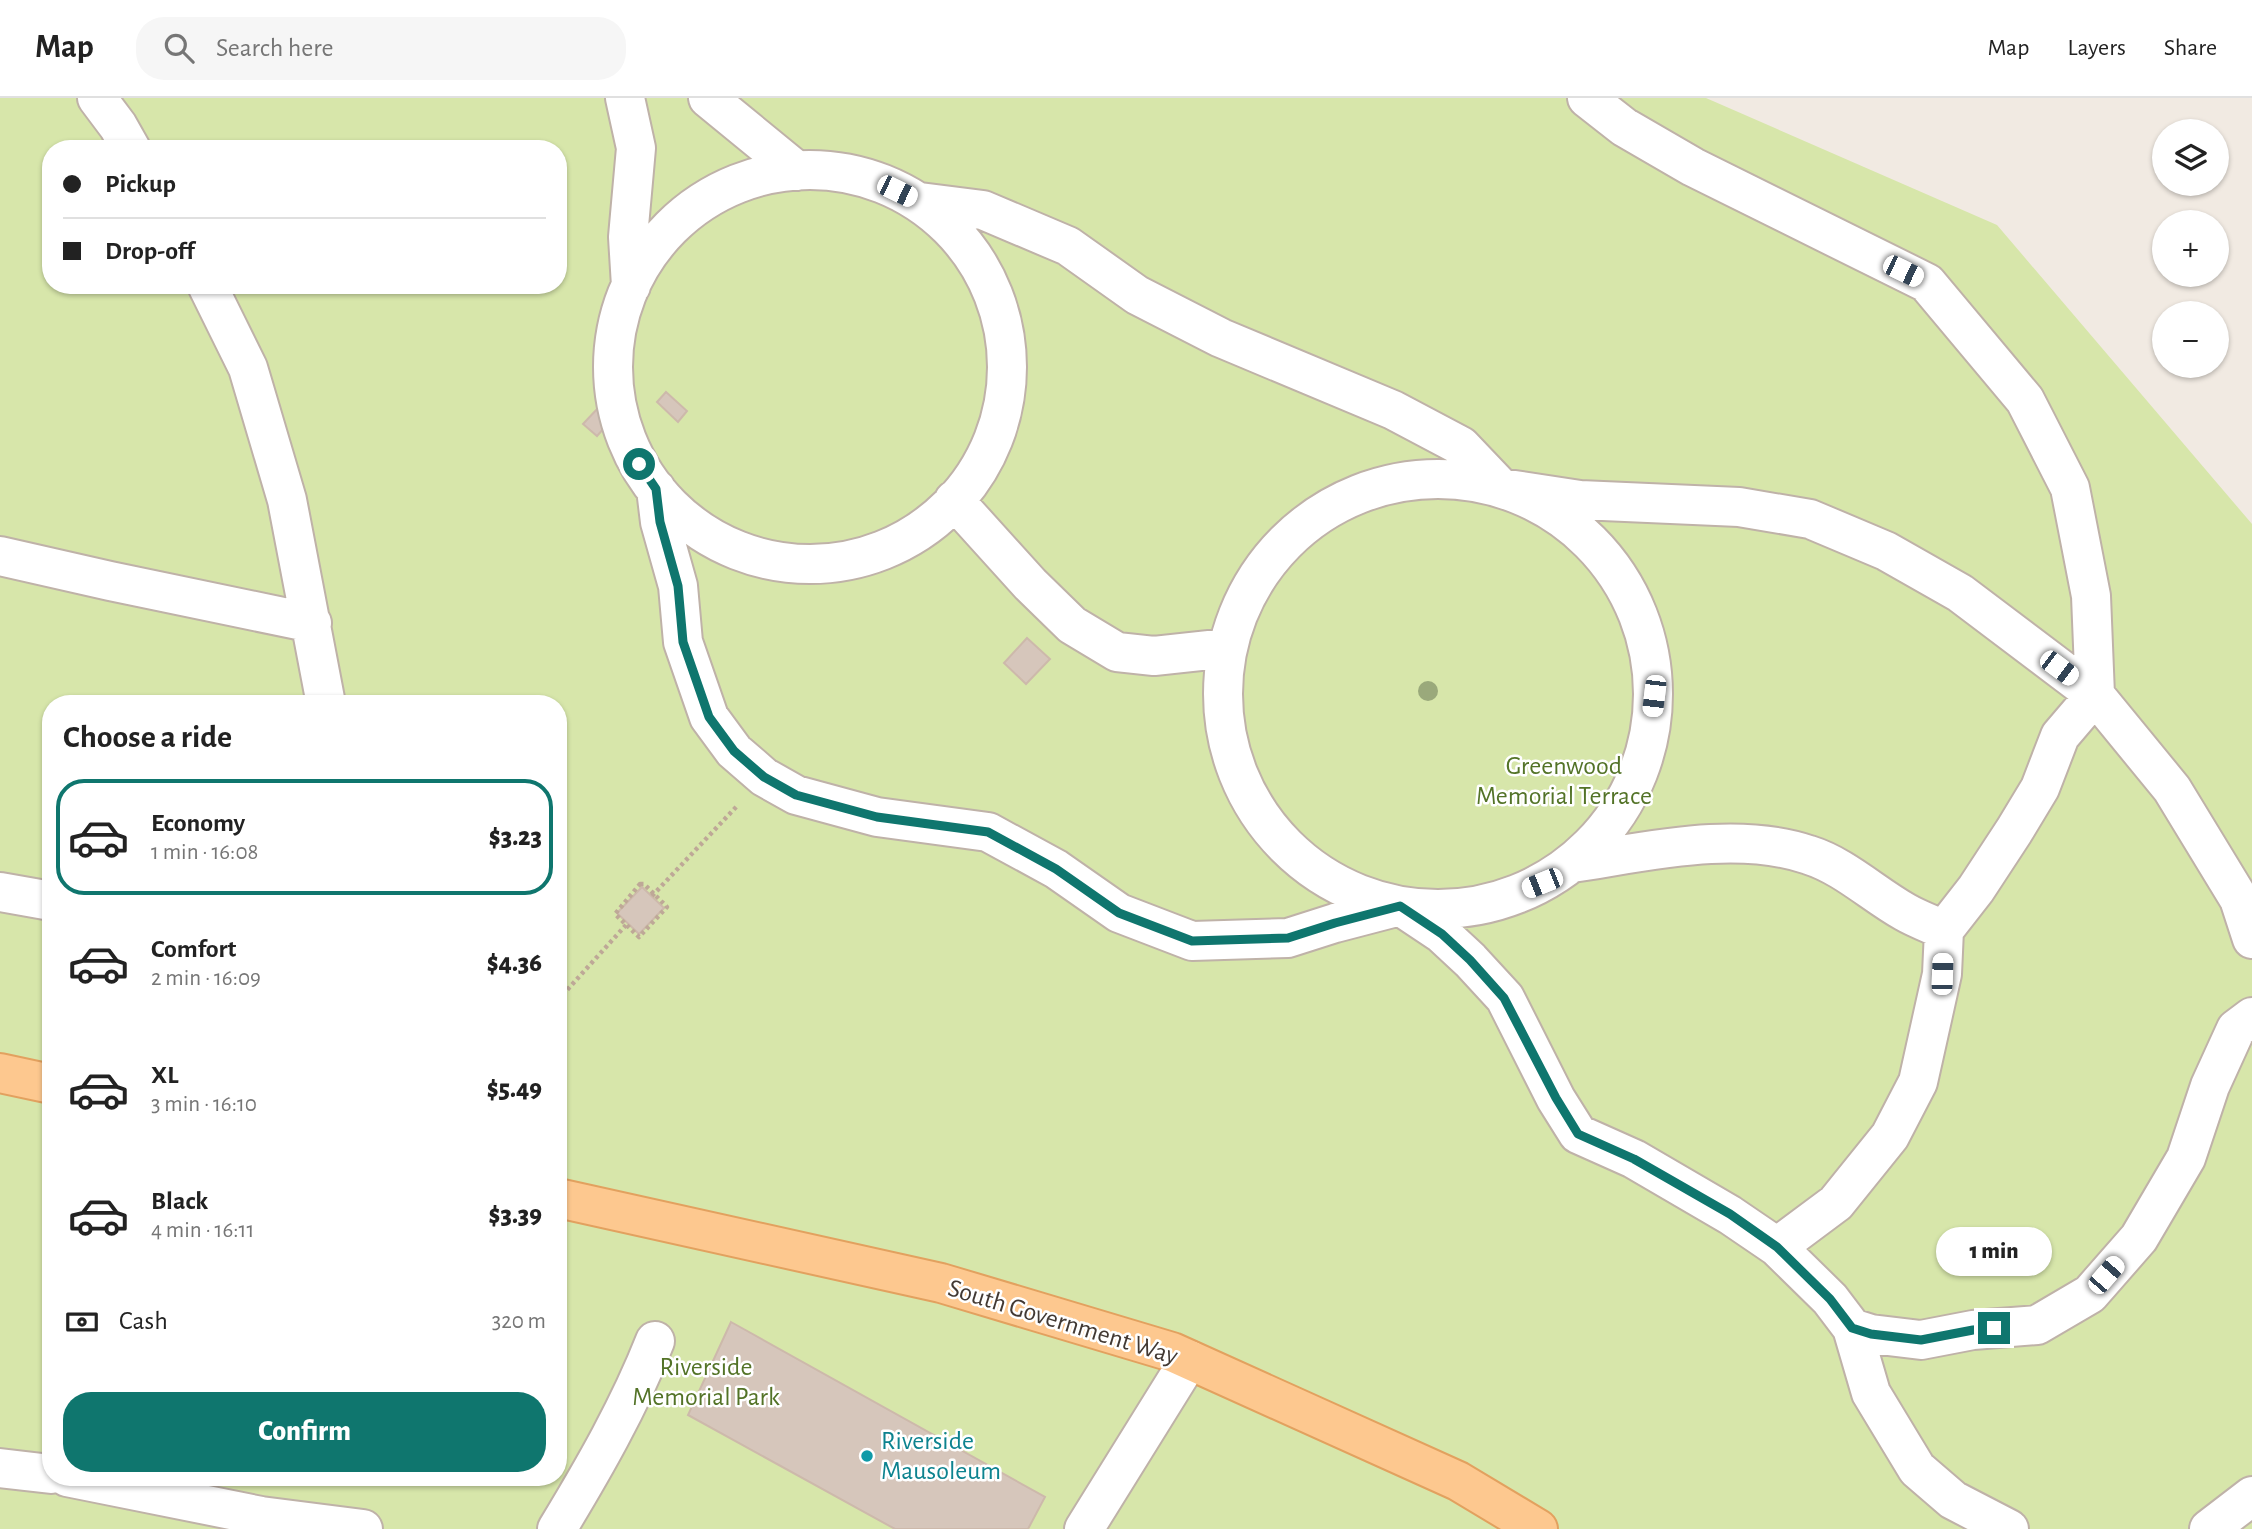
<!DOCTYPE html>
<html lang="en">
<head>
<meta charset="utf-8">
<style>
	body { margin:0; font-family:"Alegreya Sans",sans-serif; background:#f6f6f6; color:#222; height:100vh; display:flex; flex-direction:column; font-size:26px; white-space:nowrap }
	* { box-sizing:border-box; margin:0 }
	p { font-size:23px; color:#767676 }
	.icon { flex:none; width:38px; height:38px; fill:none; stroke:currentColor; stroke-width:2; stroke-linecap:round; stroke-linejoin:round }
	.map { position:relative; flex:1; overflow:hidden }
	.details { position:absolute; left:42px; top:597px; width:525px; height:791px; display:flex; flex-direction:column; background:#fff; border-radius:28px; box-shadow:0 2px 5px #0004 }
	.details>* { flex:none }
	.banner { position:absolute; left:42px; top:42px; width:525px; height:154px; border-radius:28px; box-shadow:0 2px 5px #0004; display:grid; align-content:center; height:154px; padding:0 21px; background:#fff }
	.tools { position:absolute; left:2152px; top:21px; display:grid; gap:14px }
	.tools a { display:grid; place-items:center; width:77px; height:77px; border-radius:50%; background:#fff; box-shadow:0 2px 5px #0004; font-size:35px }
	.end { position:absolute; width:32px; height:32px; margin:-16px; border:9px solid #0f766e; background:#fff; box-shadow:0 0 0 4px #fff }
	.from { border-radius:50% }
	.bubble { position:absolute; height:49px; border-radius:24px; background:#fff; box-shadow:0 2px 5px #0004; font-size:23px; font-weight:800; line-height:49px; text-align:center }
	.car { position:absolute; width:21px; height:42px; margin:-21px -10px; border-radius:9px; box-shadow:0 0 5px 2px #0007; background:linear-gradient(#fff 24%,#345 0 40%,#fff 0 76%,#345 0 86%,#fff 0) }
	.banner b { display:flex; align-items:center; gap:24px; height:66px; font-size:26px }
	.banner b+b { border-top:2px solid #e0e0e0 }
	.banner i { width:18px; height:18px; background:#222 }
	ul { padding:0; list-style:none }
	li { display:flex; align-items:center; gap:21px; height:116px; margin:0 14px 10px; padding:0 7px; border:4px solid transparent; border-radius:28px }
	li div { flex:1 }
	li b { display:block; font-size:26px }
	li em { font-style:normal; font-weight:800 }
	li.selected { border-color:#0f766e }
	li>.icon { width:63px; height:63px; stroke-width:1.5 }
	h2 { padding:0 21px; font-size:32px; line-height:84px }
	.pay { display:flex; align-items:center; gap:18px; height:77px; padding:0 21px; font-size:26px }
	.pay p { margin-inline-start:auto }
	.button { display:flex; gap:14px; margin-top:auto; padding:14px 21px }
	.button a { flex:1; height:80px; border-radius:28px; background:#0f766e; color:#fff; font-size:28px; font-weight:800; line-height:80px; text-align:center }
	header { display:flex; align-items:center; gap:42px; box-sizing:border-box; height:98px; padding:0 35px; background:#fff; border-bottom:2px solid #e0e0e0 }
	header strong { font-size:33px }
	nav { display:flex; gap:38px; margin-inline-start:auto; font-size:24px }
	.search { width:490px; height:63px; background:#f6f6f6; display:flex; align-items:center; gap:18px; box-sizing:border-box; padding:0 24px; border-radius:28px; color:#767676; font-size:26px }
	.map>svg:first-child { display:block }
</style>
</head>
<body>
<header>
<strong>Map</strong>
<div class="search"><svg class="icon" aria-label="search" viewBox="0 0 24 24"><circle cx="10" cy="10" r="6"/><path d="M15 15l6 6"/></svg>Search here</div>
<nav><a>Map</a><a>Layers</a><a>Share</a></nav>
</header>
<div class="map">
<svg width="2252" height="1431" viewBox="0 0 2252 1431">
	<rect width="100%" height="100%" fill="#f1eae2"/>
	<path fill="#d7e6aa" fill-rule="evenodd" d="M0 0H1706L1997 127 2252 426V1431H0ZM51 51H558V187H51ZM51 606H558V1379H51Z"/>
	<path fill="#d6c6bb" stroke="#cdb9ab" stroke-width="2" d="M666 294 687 313 678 324 657 304Z
		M600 308 613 320 597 338 583 326Z
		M1027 540 1050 561 1026 586 1004 565Z
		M642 789 664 810 639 836 617 815Z
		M731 1224 1045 1399 1028 1431H895L688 1317Z"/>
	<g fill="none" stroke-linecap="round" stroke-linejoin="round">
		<defs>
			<path id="minor" d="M97 0 118 28 131 51
				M625 0 636 50 628 139 631 188
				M708 0 797 73
				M1587 0 1624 29 1693 69 1927 185 2025 302 2070 390 2091 498 2095 597 2172 691 2239 801 2252 841
				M613 269a197 197 0 1 1 394 0a197 197 0 1 1-394 0Z
				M920 104 983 112 1068 148 1137 197 1221 240 1393 312 1461 348 1501 390 1580 402 1739 409 1810 421 1886 453 1960 495 2095 597 2060 638 2040 690 2014 733 1976 791 1944 832 1942 876 1918 984 1890 1038 1836 1105 1777 1149
				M207 187 248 270 287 402 326 606
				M1223 596a215 215 0 1 1 430 0a215 215 0 1 1-430 0Z
				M656 391 660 424 678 488 683 544 709 619 734 653 764 679 796 697 877 719 988 734 1056 771 1119 815 1192 843 1288 840 1335 825 1400 808 1442 836 1470 862 1505 900 1556 1001 1578 1036 1634 1061 1730 1117 1777 1149 1830 1201 1852 1230 1871 1236 1921 1242 1973 1232 2037 1227 2090 1196 2139 1140 2186 1060 2210 988 2236 931 2252 919
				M954 402 1030 486 1072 527 1117 554 1154 558 1228 550
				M0 458 110 483 312 525
				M1572 765C1646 754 1736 732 1809 757 1844 768 1873 796 1905 814 1917 821 1931 826 1944 832
				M0 794 51 803
				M1852 1230 1871 1295 1917 1371 1953 1402 2009 1431
				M0 1370 51 1376
				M67 1379 261 1418 363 1431
				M557 1431C594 1370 629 1309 655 1243
				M1084 1431 1189 1262
				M2209 1431 2252 1398"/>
			<path id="major" d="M0 975 51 986
				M558 1100 941 1185 1172 1254 1458 1383 1538 1431"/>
		</defs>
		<use href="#minor" stroke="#bfb2a8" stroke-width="42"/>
		<use href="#major" stroke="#e2a15f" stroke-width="42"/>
		<path stroke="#bea897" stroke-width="4.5" stroke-dasharray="3.5 3.5" stroke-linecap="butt" d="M640 786H644L667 809 639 839 615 816Z
			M652 798 738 707
			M558 902 626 827"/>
		<use href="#minor" stroke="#fff" stroke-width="38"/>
		<use href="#major" stroke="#fdc88f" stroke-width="38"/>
	</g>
	<circle fill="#9aa97b" cx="1428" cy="593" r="10"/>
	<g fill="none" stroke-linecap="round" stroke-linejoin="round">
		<path stroke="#0f766e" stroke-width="9" d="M639 366 656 391 660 424 678 488 683 544 709 619 734 653 764 679 796 697 877 719 988 734 1056 771 1119 815 1192 843 1288 840 1335 825 1400 808 1442 836 1470 862 1504 900 1556 1000 1578 1036 1634 1061 1730 1116 1777 1149 1830 1201 1852 1230 1871 1236 1921 1242 1973 1232 1994 1230"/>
	</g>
	<circle fill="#0f9aa8" stroke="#fff" stroke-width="2.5" cx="867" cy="1358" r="7"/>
	<g text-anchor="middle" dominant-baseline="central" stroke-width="5" stroke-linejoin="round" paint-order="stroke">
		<g font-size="26" fill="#537327" stroke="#fff">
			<text x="1564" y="668">Greenwood<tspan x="1564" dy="30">Memorial Terrace</tspan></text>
			<text x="706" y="1269">Riverside<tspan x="706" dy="30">Memorial Park</tspan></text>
		</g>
		<g font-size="26" fill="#423933" stroke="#fff">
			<text transform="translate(1063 1224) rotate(17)">South Government Way</text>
		</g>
		<g font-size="26" fill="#0d838f" stroke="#fff" text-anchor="start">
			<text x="881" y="1343">Riverside<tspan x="881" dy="30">Mausoleum</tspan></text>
		</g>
	</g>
</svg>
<div class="tools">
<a><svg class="icon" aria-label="layers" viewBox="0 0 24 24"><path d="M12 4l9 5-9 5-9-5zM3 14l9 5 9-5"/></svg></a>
<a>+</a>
<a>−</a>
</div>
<i class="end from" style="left:639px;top:366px"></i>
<i class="end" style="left:1994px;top:1230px"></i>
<div class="bubble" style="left:1936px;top:1129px;width:116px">1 min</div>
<i class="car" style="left:897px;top:93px;rotate:116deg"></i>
<i class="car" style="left:1903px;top:173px;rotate:116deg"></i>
<i class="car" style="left:2059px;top:570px;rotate:127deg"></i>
<i class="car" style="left:1654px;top:598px;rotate:187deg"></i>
<i class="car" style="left:1542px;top:785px;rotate:248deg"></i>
<i class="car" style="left:1942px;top:876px;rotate:2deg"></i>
<i class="car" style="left:2106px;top:1177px;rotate:41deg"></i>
<div class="banner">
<b><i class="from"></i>Pickup</b>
<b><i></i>Drop-off</b>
</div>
<section class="details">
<h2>Choose a ride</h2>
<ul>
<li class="selected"><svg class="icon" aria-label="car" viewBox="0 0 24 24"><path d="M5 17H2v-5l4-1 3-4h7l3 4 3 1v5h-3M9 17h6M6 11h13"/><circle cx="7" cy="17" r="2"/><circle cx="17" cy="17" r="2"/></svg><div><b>Economy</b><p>1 min · 16:08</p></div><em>$3.23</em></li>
<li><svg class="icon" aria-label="car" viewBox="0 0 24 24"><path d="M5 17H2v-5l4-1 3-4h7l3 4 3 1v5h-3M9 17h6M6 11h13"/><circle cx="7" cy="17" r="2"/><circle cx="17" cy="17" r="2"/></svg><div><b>Comfort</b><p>2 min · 16:09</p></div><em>$4.36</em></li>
<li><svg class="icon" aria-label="car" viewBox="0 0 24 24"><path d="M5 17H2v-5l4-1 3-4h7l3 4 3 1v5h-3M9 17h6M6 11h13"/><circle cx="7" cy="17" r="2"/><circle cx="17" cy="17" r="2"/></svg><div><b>XL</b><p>3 min · 16:10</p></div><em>$5.49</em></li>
<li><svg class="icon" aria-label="car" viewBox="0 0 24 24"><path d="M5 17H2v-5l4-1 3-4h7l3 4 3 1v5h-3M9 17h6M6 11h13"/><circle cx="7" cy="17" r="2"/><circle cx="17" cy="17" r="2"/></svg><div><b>Black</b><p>4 min · 16:11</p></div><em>$3.39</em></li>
</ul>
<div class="pay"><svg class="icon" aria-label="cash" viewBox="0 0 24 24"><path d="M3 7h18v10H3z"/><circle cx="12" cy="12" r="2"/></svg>Cash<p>320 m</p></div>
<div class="button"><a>Confirm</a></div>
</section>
</div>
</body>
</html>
